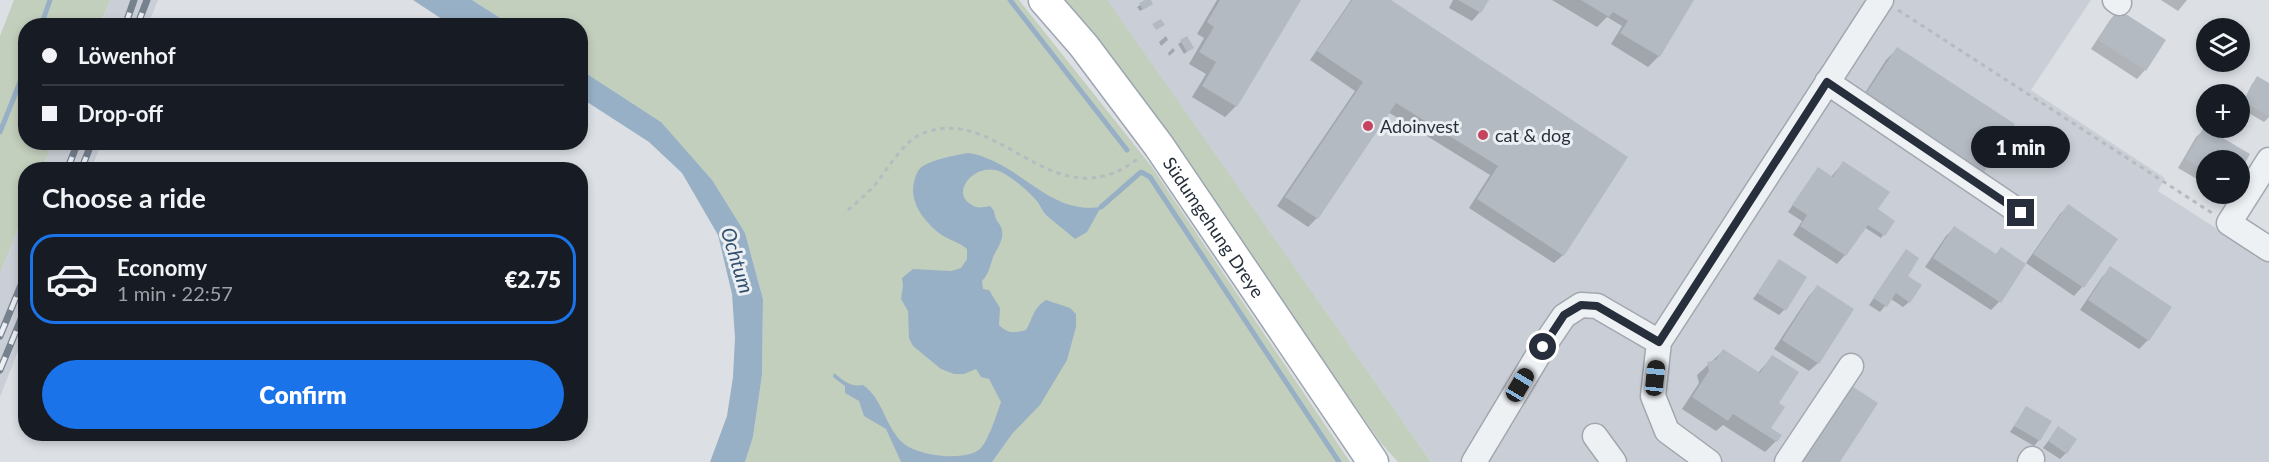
<!DOCTYPE html>
<html lang="en">
<head>
<meta charset="utf-8">
<style>
	body { margin:0; font-family:Lato,sans-serif; background:#20242c; color:#f1f3f6; height:100vh; display:flex; flex-direction:column; font-size:22px; white-space:nowrap }
	* { box-sizing:border-box; margin:0 }
	p { font-size:20px; color:#9ea1a6 }
	.icon { flex:none; width:33px; height:33px; fill:none; stroke:currentColor; stroke-width:2; stroke-linecap:round; stroke-linejoin:round }
	.map { position:relative; flex:1; overflow:hidden }
	.sheet { position:absolute; left:18px; top:162px; width:570px; height:279px; display:flex; flex-direction:column; background:#171b24; border-radius:24px; box-shadow:0 3px 9px #0003 }
	.sheet>* { flex:none }
	.hud { position:absolute; left:18px; top:18px; width:570px; height:132px; border-radius:24px; box-shadow:0 3px 9px #0003; display:grid; align-content:center; height:132px; padding:0 24px; background:#171b24 }
	.tools { position:absolute; left:2196px; top:18px; display:grid; gap:12px }
	.tools a { display:grid; place-items:center; width:54px; height:54px; border-radius:50%; background:#171b24; box-shadow:0 3px 9px #0003; font-size:30px }
	.end { position:absolute; width:27px; height:27px; margin:-14px; border:8px solid #262f3b; background:#fff; box-shadow:0 0 0 3px #fff }
	.from { border-radius:50% }
	.bubble { position:absolute; height:42px; border-radius:21px; background:#171b24; box-shadow:0 3px 9px #0003; font-size:20px; font-weight:800; line-height:42px; text-align:center }
	.car { position:absolute; width:18px; height:36px; margin:-18px -9px; border-radius:8px; box-shadow:0 0 4px 2px #0007; background:linear-gradient(#222 24%,#8ab4d8 0 40%,#222 0 76%,#8ab4d8 0 86%,#222 0) }
	.hud b { display:flex; align-items:center; gap:21px; height:57px; font-size:22px }
	.hud b+b { border-top:2px solid #363941 }
	.hud i { width:15px; height:15px; background:#f1f3f6 }
	ul { padding:0; list-style:none }
	li { display:flex; align-items:center; gap:18px; height:90px; margin:0 12px 9px; padding:0 12px; border:3px solid transparent; border-radius:24px }
	li div { flex:1 }
	li b { display:block; font-size:22px }
	li em { font-style:normal; font-weight:800 }
	li.active { border-color:#1a73e8 }
	li>.icon { width:54px; height:54px; stroke-width:1.5 }
	h2 { padding:0 24px; font-size:27px; line-height:72px }
	.cta { display:flex; gap:12px; margin-top:auto; padding:12px 24px }
	.cta a { flex:1; height:69px; border-radius:36px; background:#1a73e8; color:#fff; font-size:24px; font-weight:800; line-height:69px; text-align:center }
	.map>svg:first-child { display:block }
</style>
</head>
<body>
<div class="map">
<svg width="2269" height="462" viewBox="0 0 2269 462">
	<rect width="100%" height="100%" fill="#dce0e5"/>
	<path fill="#cacfd7" d="M110 0H158L148 25 100 26Z
		M1106 0H2091L2031 90 2165 178 2158 191 2269 262V462H1431Z
		M53 143H102L91 169 42 170Z
		M25 210V333L0 397V274Z"/>
	<path fill="#c3cfbd" d="M14 0H110L100 25 26 26V142L53 143 42 169 26 170 25 210 0 274V36Z
		M472 0H1019L1152 167 1350 462H745L753 437 762 375 763 299 745 233 661 122 581 70 580 26 511 25Z
		M1062 0H1107L1431 462H1398L1380 442 1255 262Z"/>
	<path fill="#98b0c5" d="M413 0H472L511 25H451Z
		M581 70 661 122 712 180 745 233 763 299 762 375 753 437 745 462H710L727 416 733 377 735 338 732 294 718 235 682 173 649 142 581 98Z
		M968 153C974 154 980 155 986 158 1027 173 1053 214 1101 207L1087 232 1075 239C1066 231 1055 223 1046 215 1042 211 1040 204 1036 200 1028 191 1007 172 995 170 973 165 950 193 972 205 977 209 984 207 990 206 995 211 994 212 996 219 997 222 1000 224 1001 227 1005 238 999 245 994 255 990 264 990 273 982 281L983 289 989 290 1000 308 999 325C1008 334 1014 333 1026 330 1033 318 1033 308 1046 300L1070 308 1076 314V327L1067 360 1040 405 1012 434 992 462H901L886 429 864 416 859 401 845 393V386L833 377 834 373C844 381 850 387 863 385 883 399 885 426 902 442 915 456 965 462 980 449 988 441 997 414 1001 402L989 379 981 377 976 369 964 374H954L941 369 913 346 909 338 908 311 901 299 903 286 902 278 913 269 951 271 961 268 967 259V249C959 242 948 240 939 233 924 221 909 202 914 182 916 175 917 170 923 166 937 158 953 156 968 153Z"/>
	<path fill="#0003" d="M1148 0 1151 4 1140 11 1137 7Z
		M1217 0H1299L1236 106 1225 117 1192 97 1206 74 1189 64 1204 38 1197 34Z
		M1351 0H1389L1563 255 1554 263 1469 208 1490 175 1388 112 1317 218 1308 227 1277 206 1355 91 1310 60Z
		M1453 0H1487L1480 12 1472 21 1449 8Z
		M1552 0H1692L1659 56 1648 67 1611 44 1622 26 1607 17 1597 27Z
		M2161 0H2187L2178 11Z
		M2118 11 2164 41 2145 70 2137 79 2091 49 2110 20Z
		M1166 36 1168 40 1161 46 1159 42Z
		M1187 38 1192 48 1184 54 1178 44Z
		M1173 48 1175 51 1169 56 1168 53Z
		M1897 49 1983 171 1972 182 1856 107 1886 60Z
		M2257 78 2269 84V117L2264 122 2240 108 2252 84Z
		M2205 129 2248 155 2240 169V160H2206V170L2197 179 2178 168 2196 137Z
		M1843 163 1872 215 1893 221 1881 238 1864 227 1845 255 1837 264 1793 235 1802 221 1788 212 1818 169 1831 177Z
		M2068 206 2116 239 2082 287 2074 296 2026 263 2060 214Z
		M1954 228 1995 255 2001 249 2024 265 1999 302 1991 310 1925 267 1946 236Z
		M1906 251 1909 302 1903 307 1891 299 1880 312 1869 305Z
		M1780 261 1784 310 1779 315 1753 299Z
		M2111 268 2148 340 2139 349 2080 310 2102 277Z
		M1817 287 1818 363 1809 371 1774 349 1809 296Z
		M1723 351 1758 373 1772 357 1776 404 1769 429 1776 441 1765 452 1723 425 1716 431 1682 409 1699 383 1697 375Z
		M2026 408 2039 440 2034 446 2010 432Z
		M2058 428 2066 453 2060 459 2043 448Z"/>
	<g fill="none" stroke-linecap="round" stroke-linejoin="round">
		<path stroke="#98b0c5" stroke-width="5" d="M1010 0 1127 150
			M41 26 50 0
			M0 132 26 67
			M1101 207 1141 172 1150 177 1339 462"/>
	</g>
	<path fill="#b3bac2" d="M1145 0H1151L1153 4 1143 10 1139 3Z
		M1220 0H1301L1237 107 1202 86 1216 62 1199 52 1214 27 1207 22Z
		M1352 0H1391L1628 157 1564 256 1477 199 1498 166 1396 103 1318 219 1285 197 1363 82 1317 51Z
		M1458 0H1489L1481 13Z
		M1581 0H1694L1660 57 1620 33 1628 21 1613 12 1609 17Z
		M2118 9 2166 40 2146 71 2098 40Z
		M1161 19 1165 25 1156 30 1152 24Z
		M1187 36 1194 48 1187 52 1180 40Z
		M1897 47 2015 124 1984 172 1865 95Z
		M2257 76 2269 83V116L2243 102Z
		M2204 127 2250 154 2240 172V160H2206V172L2185 159Z
		M1843 161 1890 192 1878 209 1895 221 1885 236 1868 225 1846 256 1800 226 1807 215 1792 205 1818 167 1833 177Z
		M2068 204 2118 239 2084 288 2033 254Z
		M1954 226 1996 254 2001 247 2026 264 2001 303 1933 258Z
		M1906 249 1919 258 1908 276 1922 285 1910 303 1896 293 1887 307 1873 298Z
		M1779 259 1807 277 1786 311 1757 293Z
		M2110 266 2172 307 2149 341 2088 300Z
		M1817 285 1854 309 1819 364 1782 340Z
		M1723 349 1760 373 1772 355 1799 372 1779 403 1785 407 1771 428 1782 435 1777 442 1733 414 1728 421 1692 397 1709 371 1707 362 1716 360Z
		M1847 383 1878 403 1840 462H1797Z
		M2026 406 2052 421 2040 441 2014 426Z
		M2058 426 2077 439 2067 454 2048 441Z"/>
	<g fill="none" stroke-linecap="round" stroke-linejoin="round">
		<defs>
			<path id="minor" d="M2115 0 2119 3
				M1827 82 2021 213
				M2269 160 2229 223 2269 249
				M1595 436 1614 462
				M1474 462 1543 347 1564 316 1581 305 1597 306 1659 342
				M1709 462 1667 431 1653 396 1659 342 1881 0
				M1787 462 1851 366
				M2030 462 2032 459"/>
			<g id="major">
				<path id="s1" d="M1044 0 1084 46 1159 146 1373 462"/>
			</g>
		</defs>
		<use href="#minor" stroke="#a2a7af" stroke-width="27"/>
		<use href="#major" stroke="#9ca5b1" stroke-width="33"/>
		<path stroke="#b6bbc0" stroke-width="3" stroke-dasharray="4.5 4.5" stroke-linecap="butt" d="M1898 10 2212 213
			M848 210C857 202 867 194 875 185 887 170 903 142 921 134 990 105 1039 196 1107 175 1119 172 1129 165 1139 158"/>
		<use href="#minor" stroke="#eef1f4" stroke-width="24"/>
		<use href="#major" stroke="#fff" stroke-width="30"/>
		<defs>
			<path id="rail" d="M125 26 134 0
				M137 26 147 0
				M67 170 78 142
				M81 170 92 142
				M0 336 26 273
				M0 370 26 307"/>
		</defs>
		<use href="#rail" stroke="#76818e" stroke-width="7"/>
		<use href="#rail" stroke="#ebeff3" stroke-width="4.5" stroke-dasharray="14" stroke-linecap="butt"/>
	</g>
	<g fill="none" stroke-linecap="round" stroke-linejoin="round">
		<path stroke="#262f3b" stroke-width="8" d="M1543 347 1564 315 1581 305 1597 306 1659 342 1827 82 2021 213"/>
	</g>
	<g fill="#c7445f" stroke="#ebeff3" stroke-width="2">
		<circle cx="1368" cy="126" r="6"/>
		<circle cx="1483" cy="135" r="6"/>
	</g>
	<g text-anchor="middle" dominant-baseline="central" stroke-width="6" stroke-linejoin="round" paint-order="stroke">
		<g font-size="18" fill="#262f3b" stroke="#ebeff3" text-anchor="start">
			<text x="1380" y="126">Adoinvest</text>
			<text x="1495" y="135">cat &amp; dog</text>
		</g>
		<g font-size="18" fill="#262f3b" stroke="#ebeff3">
			<text stroke="none"><textPath href="#s1" startOffset="284">Südumgehung Dreye</textPath></text>
		</g>
		<g font-size="20" font-style="italic" fill="#33506d" stroke="#ebeff3">
			<text transform="translate(738 260) rotate(73)">Ochtum</text>
		</g>
	</g>
</svg>
<div class="tools">
<a><svg class="icon" aria-label="layers" viewBox="0 0 24 24"><path d="M12 4l9 5-9 5-9-5zM3 14l9 5 9-5"/></svg></a>
<a>+</a>
<a>−</a>
</div>
<i class="end from" style="left:1543px;top:347px"></i>
<i class="end" style="left:2021px;top:213px"></i>
<div class="bubble" style="left:1971px;top:126px;width:99px">1 min</div>
<i class="car" style="left:1655px;top:378px;rotate:6deg"></i>
<i class="car" style="left:1520px;top:385px;rotate:31deg"></i>
<div class="hud">
<b><i class="from"></i>Löwenhof</b>
<b><i></i>Drop-off</b>
</div>
<section class="sheet">
<h2>Choose a ride</h2>
<ul>
<li class="active"><svg class="icon" aria-label="car" viewBox="0 0 24 24"><path d="M5 17H2v-5l4-1 3-4h7l3 4 3 1v5h-3M9 17h6M6 11h13"/><circle cx="7" cy="17" r="2"/><circle cx="17" cy="17" r="2"/></svg><div><b>Economy</b><p>1 min · 22:57</p></div><em>€2.75</em></li>
</ul>
<div class="cta"><a>Confirm</a></div>
</section>
</div>
</body>
</html>
